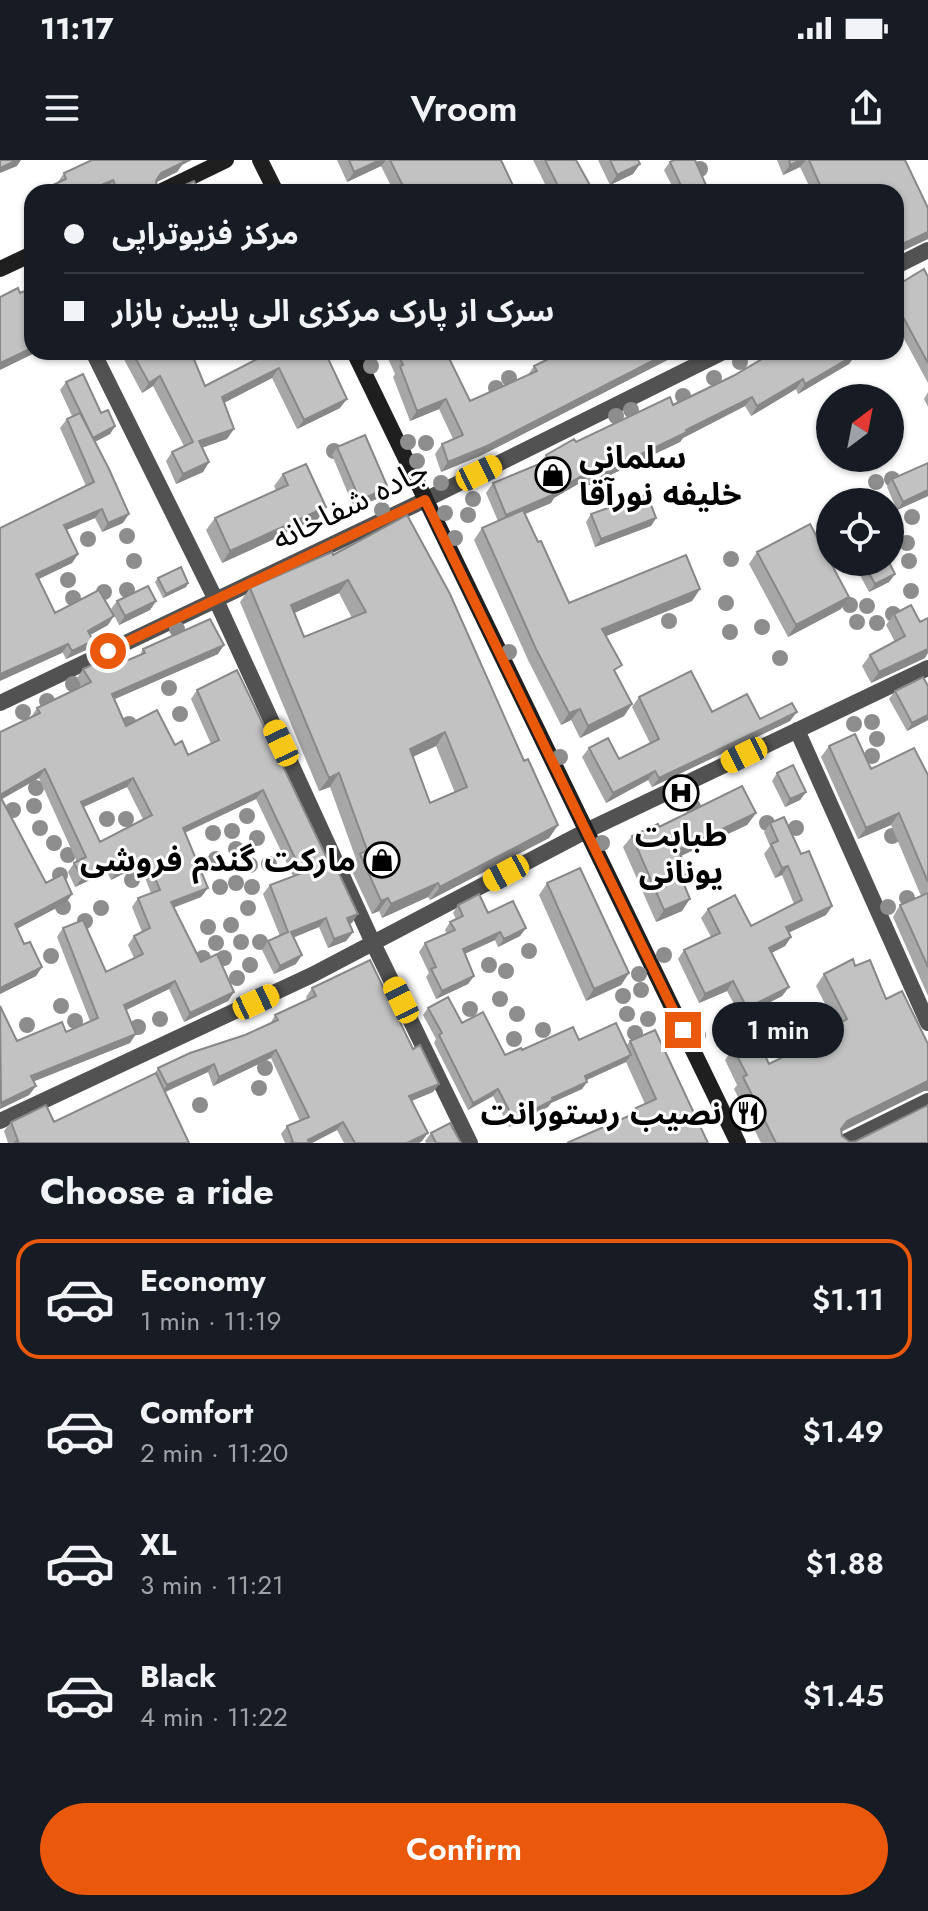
<!DOCTYPE html>
<html lang="en">
<head>
<meta charset="utf-8">
<style>
	body { margin:0; font-family:Jost,"Noto Sans Arabic",sans-serif; background:#20242c; color:#f1f3f6; height:100vh; display:flex; flex-direction:column; font-size:30px; white-space:nowrap }
	* { box-sizing:border-box; margin:0 }
	p { font-size:26px; color:#9ea1a6 }
	.icon { flex:none; width:44px; height:44px; fill:none; stroke:currentColor; stroke-width:2; stroke-linecap:round; stroke-linejoin:round }
	.map { position:relative; height:983px; overflow:hidden }
	.side { display:flex; flex-direction:column; background:#171b24; flex:1 }
	.side>* { flex:none }
	.hud { position:absolute; left:24px; top:24px; width:880px; height:176px; border-radius:24px; box-shadow:0 2px 6px #0004; display:grid; align-content:center; height:176px; padding:0 40px; background:#171b24 }
	.needle { width:52px; rotate:32deg }
	.tools { position:absolute; left:816px; top:224px; display:grid; gap:16px }
	.tools a { display:grid; place-items:center; width:88px; height:88px; border-radius:50%; background:#171b24; box-shadow:0 2px 6px #0004; font-size:40px }
	.end { position:absolute; width:36px; height:36px; margin:-18px; border:10px solid #ea580c; background:#fff; box-shadow:0 0 0 4px #fff }
	.from { border-radius:50% }
	.bubble { position:absolute; height:56px; border-radius:28px; background:#171b24; box-shadow:0 2px 6px #0004; font-size:26px; font-weight:600; line-height:56px; text-align:center }
	.car { position:absolute; width:24px; height:48px; margin:-24px -12px; border-radius:10px; box-shadow:0 0 6px 2px #0007; background:linear-gradient(#f5c518 24%,#345 0 40%,#f5c518 0 76%,#345 0 86%,#f5c518 0) }
	.hud b { display:flex; align-items:center; gap:28px; height:76px; font-size:30px }
	.hud b+b { border-top:2px solid #363941 }
	.hud i { width:20px; height:20px; background:#f1f3f6 }
	ul { padding:0; list-style:none }
	li { display:flex; align-items:center; gap:24px; height:120px; margin:0 16px 12px; padding:0 24px; border:4px solid transparent; border-radius:24px }
	li div { flex:1 }
	li b { display:block; font-size:30px }
	li em { font-style:normal; font-weight:600 }
	li.on { border-color:#ea580c }
	li>.icon { width:72px; height:72px; stroke-width:1.5 }
	h2 { padding:0 40px; font-size:36px; line-height:96px }
	.button { display:flex; gap:16px; margin-top:auto; padding:16px 40px }
	.button a { flex:1; height:92px; border-radius:48px; background:#ea580c; color:#fff; font-size:32px; font-weight:600; line-height:92px; text-align:center }
	.status { display:flex; justify-content:space-between; align-items:center; height:56px; padding:0 40px; background:#171b24; direction:ltr }
	.status svg { height:22px; fill:currentColor }
	header { display:flex; justify-content:space-between; align-items:center; height:104px; padding:0 40px; background:#171b24; font-size:36px; font-weight:600 }
	.map>svg:first-child { display:block }
</style>
</head>
<body>
<div class="status"><b>11:17</b><svg viewBox="0 0 49 12"><path d="M0 12V9h3v3zM5 12V6h3v6zM10 12V3h3v9zM15 12V0h3v12zM26 1h20v11H26zM47 4h2v5h-2z"/></svg></div>
<header><svg class="icon" aria-label="menu" viewBox="0 0 24 24"><path d="M4 6h16M4 12h16M4 18h16"/></svg>Vroom<svg class="icon" aria-label="share" viewBox="0 0 24 24"><path d="M12 15V3M7 8l5-5 5 5M5 13v7h14v-7"/></svg></header>
<div class="map">
<svg width="928" height="983" viewBox="0 0 928 983">
	<rect width="100%" height="100%" fill="#fff"/>
	<g fill="none" stroke-linecap="round" stroke-linejoin="round">
		<path stroke="#525252" stroke-width="16" d="M896 106 928 90
			M93 192 216 440 373 783 470 983
			M0 543 425 340 723 192
			M797 570 928 863
			M0 961 312 815 586 671 928 508
			M843 983 928 941"/>
		<path stroke="#1f1f1f" stroke-width="16" d="M260 0 276 32
			M160 32 226 0
			M0 109 32 94
			M354 192 738 983"/>
	</g>
	<g fill="#8d8d8d">
		<circle cx="700" cy="9" r="8"/>
		<circle cx="740" cy="202" r="8"/>
		<circle cx="371" cy="206" r="8"/>
		<circle cx="509" cy="218" r="8"/>
		<circle cx="714" cy="218" r="8"/>
		<circle cx="496" cy="228" r="8"/>
		<circle cx="683" cy="236" r="8"/>
		<circle cx="631" cy="250" r="8"/>
		<circle cx="616" cy="256" r="8"/>
		<circle cx="408" cy="282" r="8"/>
		<circle cx="426" cy="283" r="8"/>
		<circle cx="334" cy="291" r="8"/>
		<circle cx="417" cy="301" r="8"/>
		<circle cx="892" cy="319" r="8"/>
		<circle cx="876" cy="322" r="8"/>
		<circle cx="441" cy="323" r="8"/>
		<circle cx="473" cy="339" r="8"/>
		<circle cx="382" cy="350" r="8"/>
		<circle cx="445" cy="353" r="8"/>
		<circle cx="468" cy="355" r="8"/>
		<circle cx="912" cy="357" r="8"/>
		<circle cx="127" cy="376" r="8"/>
		<circle cx="455" cy="378" r="8"/>
		<circle cx="88" cy="379" r="8"/>
		<circle cx="907" cy="383" r="8"/>
		<circle cx="731" cy="399" r="8"/>
		<circle cx="134" cy="401" r="8"/>
		<circle cx="909" cy="401" r="8"/>
		<circle cx="68" cy="420" r="8"/>
		<circle cx="127" cy="430" r="8"/>
		<circle cx="911" cy="431" r="8"/>
		<circle cx="104" cy="432" r="8"/>
		<circle cx="73" cy="438" r="8"/>
		<circle cx="726" cy="443" r="8"/>
		<circle cx="850" cy="445" r="8"/>
		<circle cx="867" cy="446" r="8"/>
		<circle cx="893" cy="454" r="8"/>
		<circle cx="669" cy="461" r="8"/>
		<circle cx="857" cy="462" r="8"/>
		<circle cx="877" cy="463" r="8"/>
		<circle cx="762" cy="467" r="8"/>
		<circle cx="177" cy="469" r="8"/>
		<circle cx="730" cy="472" r="8"/>
		<circle cx="509" cy="492" r="8"/>
		<circle cx="780" cy="498" r="8"/>
		<circle cx="119" cy="500" r="8"/>
		<circle cx="73" cy="524" r="8"/>
		<circle cx="169" cy="528" r="8"/>
		<circle cx="47" cy="541" r="8"/>
		<circle cx="23" cy="552" r="8"/>
		<circle cx="180" cy="554" r="8"/>
		<circle cx="872" cy="562" r="8"/>
		<circle cx="129" cy="564" r="8"/>
		<circle cx="854" cy="564" r="8"/>
		<circle cx="877" cy="579" r="8"/>
		<circle cx="872" cy="596" r="8"/>
		<circle cx="560" cy="597" r="8"/>
		<circle cx="36" cy="628" r="8"/>
		<circle cx="34" cy="646" r="8"/>
		<circle cx="693" cy="647" r="8"/>
		<circle cx="13" cy="650" r="8"/>
		<circle cx="247" cy="656" r="8"/>
		<circle cx="107" cy="659" r="8"/>
		<circle cx="126" cy="659" r="8"/>
		<circle cx="767" cy="663" r="8"/>
		<circle cx="40" cy="668" r="8"/>
		<circle cx="796" cy="668" r="8"/>
		<circle cx="232" cy="671" r="8"/>
		<circle cx="213" cy="673" r="8"/>
		<circle cx="892" cy="676" r="8"/>
		<circle cx="257" cy="678" r="8"/>
		<circle cx="54" cy="683" r="8"/>
		<circle cx="602" cy="683" r="8"/>
		<circle cx="236" cy="689" r="8"/>
		<circle cx="68" cy="695" r="8"/>
		<circle cx="216" cy="699" r="8"/>
		<circle cx="269" cy="704" r="8"/>
		<circle cx="250" cy="705" r="8"/>
		<circle cx="60" cy="715" r="8"/>
		<circle cx="132" cy="720" r="8"/>
		<circle cx="236" cy="723" r="8"/>
		<circle cx="220" cy="727" r="8"/>
		<circle cx="252" cy="727" r="8"/>
		<circle cx="907" cy="738" r="8"/>
		<circle cx="63" cy="747" r="8"/>
		<circle cx="888" cy="747" r="8"/>
		<circle cx="101" cy="748" r="8"/>
		<circle cx="248" cy="748" r="8"/>
		<circle cx="85" cy="761" r="8"/>
		<circle cx="231" cy="765" r="8"/>
		<circle cx="208" cy="767" r="8"/>
		<circle cx="241" cy="782" r="8"/>
		<circle cx="260" cy="782" r="8"/>
		<circle cx="216" cy="783" r="8"/>
		<circle cx="529" cy="791" r="8"/>
		<circle cx="664" cy="795" r="8"/>
		<circle cx="51" cy="796" r="8"/>
		<circle cx="203" cy="798" r="8"/>
		<circle cx="224" cy="798" r="8"/>
		<circle cx="250" cy="805" r="8"/>
		<circle cx="489" cy="805" r="8"/>
		<circle cx="506" cy="811" r="8"/>
		<circle cx="639" cy="814" r="8"/>
		<circle cx="237" cy="818" r="8"/>
		<circle cx="641" cy="830" r="8"/>
		<circle cx="623" cy="836" r="8"/>
		<circle cx="500" cy="839" r="8"/>
		<circle cx="61" cy="846" r="8"/>
		<circle cx="470" cy="849" r="8"/>
		<circle cx="517" cy="854" r="8"/>
		<circle cx="627" cy="854" r="8"/>
		<circle cx="160" cy="859" r="8"/>
		<circle cx="648" cy="859" r="8"/>
		<circle cx="75" cy="861" r="8"/>
		<circle cx="774" cy="861" r="8"/>
		<circle cx="27" cy="865" r="8"/>
		<circle cx="138" cy="867" r="8"/>
		<circle cx="821" cy="868" r="8"/>
		<circle cx="543" cy="870" r="8"/>
		<circle cx="635" cy="873" r="8"/>
		<circle cx="698" cy="875" r="8"/>
		<circle cx="514" cy="879" r="8"/>
		<circle cx="779" cy="882" r="8"/>
		<circle cx="798" cy="886" r="8"/>
		<circle cx="265" cy="908" r="8"/>
		<circle cx="259" cy="928" r="8"/>
		<circle cx="200" cy="945" r="8"/>
	</g>
	<path fill="#a7a7a7" fill-rule="evenodd" d="M337 0H501L516 32H394L381 6 347 22Z
		M533 0H576L591 27 588 32H549Z
		M598 0H638L633 14 610 25Z
		M777 0H905L928 79 896 94V32H812L800 7 783 15Z
		M670 2 709 32H675L664 10Z
		M182 5 177 12 156 22 157 28 165 32H107L106 30 100 32H37L57 23 64 13Z
		M928 117V223L896 164V126Z
		M120 192H191L205 226 254 200 250 192H325L340 248 297 269 272 218 224 243 227 279 202 287 209 302 203 312 176 324 166 301 172 292 184 286 153 226 142 233Z
		M385 192H446L470 241 527 216 534 206 563 192H683L480 296 441 312 435 294 442 284 453 279 439 249 410 261 393 217 395 214Z
		M856 194 849 204 798 234 796 229 751 256 745 246 683 278 680 282 587 326 585 320 554 338 551 343 525 354 569 443 700 429 692 441 606 476 616 514 632 544 624 556 580 578 571 560 561 565 528 500 474 380 482 368 498 361 486 333 493 323 540 303 546 295 576 282 673 245Z
		M66 222 115 266 110 274 95 282 123 363 102 372 95 358 66 370 78 394 72 403 39 419 55 453 108 465 90 475 86 490 66 499 0 368 86 326 60 268 67 259 72 256 60 230Z
		M928 232V247L924 239Z
		M337 287 388 328 382 337 354 348 332 295Z
		M928 303V336L897 350 887 327 892 319Z
		M283 314 318 359 222 403 206 370 215 358 276 330 274 326Z
		M591 354 656 358 651 366 595 387 586 362Z
		M757 392 841 449 788 477 749 404Z
		M333 395 524 601 558 665 549 678 430 740 428 737 382 758 379 751 372 754 350 707 356 699 330 627 319 631 240 442 250 428ZM339 433 352 458 304 477 294 453ZM436 586 455 633 430 643 413 597Z
		M853 402H889L895 414 889 422 869 432Z
		M158 418 188 423 186 427 163 438 155 422Z
		M117 441H156L150 450 119 465 111 449Z
		M894 454 925 498 871 523 862 506 870 495 895 482 886 465Z
		M224 485 218 494 114 539 126 566 175 585 188 595 211 584 191 539 197 530 352 763 349 764 353 772 346 781 328 788 319 767 293 778 296 804 274 814 262 790 268 781 280 776 263 734 270 725 293 716 256 639 185 673 208 728 201 737 173 748 201 802 234 832 228 841 184 862 169 829 126 850 130 883 33 921 36 926 29 935 0 949V846L17 881 66 872 90 861 57 777 63 768 106 812 134 798 128 785 134 776 142 772 132 747 138 738 151 733 140 705 111 720 107 712 75 727 68 712 74 703 77 702 39 618 2 639 46 723 72 734 66 743 17 768 24 784 42 807 36 816 0 834V572L31 557 37 548 82 526 77 518 83 509H107L139 496 143 489ZM127 627 143 659 100 682 83 647Z
		M928 526V560L907 571 889 539 895 531Z
		M639 537 712 552 790 561 652 627 648 620 606 643 582 597 589 588 619 599 650 583 632 547Z
		M829 586 871 609 928 615V836L893 757 900 745 921 736 891 665 858 679 821 597Z
		M777 613 806 632 800 640 785 647 772 621Z
		M756 653 747 665 681 696 689 713 683 722 682 751 656 762 623 687 632 676 659 667Z
		M770 663 801 694 832 746 826 755 789 772 791 777 785 786 771 793 789 827 782 836 741 857 727 831 699 843 678 799 684 790 711 777 701 758 708 749 751 766 794 744 782 715 775 718 764 694 770 686 764 672Z
		M547 723 629 813 621 825 586 841 539 735Z
		M458 745 488 753 526 768 520 776 498 787 495 780 465 794 474 816 468 824 436 839 426 817 429 813 419 792 425 783 447 774 445 770 450 762 456 759 453 753Z
		M855 806 924 931 841 972 842 976 850 982 928 983H761L734 929 737 925 725 900 733 888 769 904 824 877 830 868 836 866 816 826 824 814Z
		M312 828 413 889 439 924 433 932 412 941 422 981 419 983H344L337 970 312 983H285L281 974 287 966 300 961 271 898 213 926 208 912 165 932 189 983H8L4 971 11 962H54L155 913 158 908 245 875 270 864 275 855 307 840 306 837Z
		M428 848 462 863 505 895 522 890 579 880 627 885 630 881 702 972 631 955 636 948 645 944 626 902 587 920V922L582 929 551 943 548 947 509 967 493 936 468 950 434 883 436 879 423 855Z
		M431 973 461 983H426L425 981Z"/>
	<path fill="#888" d="M17 0H21L17 6 0 13V8Z
		M180 0H192L182 5 177 12 155 23 161 13Z
		M380 0H386L381 6 347 22 354 12Z
		M801 0H806L800 7 783 15 790 5Z
		M640 4 633 14 610 25 617 15Z
		M113 20 106 30 100 32H85Z
		M125 25 120 32H114L117 29Z
		M928 72V79L896 94V87Z
		M32 188V192H37L0 210V203Z
		M670 192H683L480 296 441 312 448 302Z
		M856 194 849 204 798 234 805 224Z
		M279 208 272 218 216 247 222 237Z
		M160 216 153 226 142 233 149 223Z
		M803 219 796 229 751 256 757 246Z
		M752 237 745 246 683 278 680 282 587 326 594 317Z
		M347 239 340 248 297 269 304 260Z
		M446 239 439 249 410 261 417 251Z
		M115 266 110 274 86 286 92 278Z
		M234 269 227 279 193 291 199 281Z
		M209 302 203 312 176 324 183 314Z
		M592 310 585 320 554 338 551 343 499 365 506 355 556 331Z
		M388 328 382 337 354 348 360 340Z
		M928 330V336L897 350 903 342Z
		M326 347 318 359 222 403 230 391Z
		M102 349 95 358 57 374 64 365Z
		M129 354 123 363 102 372 108 363Z
		M656 358 651 366 595 387 601 379Z
		M78 394 72 403 30 423 36 414Z
		M895 414 889 422 869 432 875 424Z
		M348 420 339 433 281 459 291 445Z
		M188 423 186 427 163 438 166 434Z
		M700 429 692 441 594 481 602 469Z
		M849 437 841 449 788 477 796 465Z
		M156 441 150 450 119 465 125 456Z
		M114 456 108 465 81 480 88 471Z
		M93 481 86 490 66 499 72 491Z
		M68 484 62 493 0 521V514Z
		M224 485 218 494 106 543 112 534Z
		M928 488V493L925 498 871 523 879 512Z
		M632 544 624 556 580 578 588 566Z
		M580 549 571 560 561 565 569 553Z
		M797 552 790 561 652 627 659 618Z
		M928 555V560L907 571 912 563Z
		M445 572 436 586 401 602 410 589Z
		M45 609 39 618 0 640V635Z
		M655 611 648 620 606 643 613 633Z
		M339 613 330 627 319 631 329 618Z
		M133 618 127 627 75 651 81 642Z
		M263 630 256 639 177 676 183 668Z
		M806 632 800 640 785 647 790 639Z
		M756 653 747 665 670 701 678 690Z
		M899 653 891 665 858 679 866 668Z
		M558 665 549 678 430 740 440 727Z
		M146 696 140 705 111 720 117 711Z
		M113 703 107 712 75 727 82 718Z
		M788 706 782 715 775 718 782 708Z
		M438 723 428 737 382 758 391 744Z
		M208 728 201 737 164 751 171 742Z
		M72 734 66 743 9 773 15 764Z
		M388 738 379 751 372 754 381 741Z
		M690 739 682 751 656 762 664 750Z
		M832 746 826 755 780 777 786 767Z
		M358 754 352 763 341 767 347 758Z
		M326 758 319 767 284 781 291 772Z
		M526 768 520 776 498 787 504 779Z
		M353 772 346 781 328 788 334 779Z
		M500 772 495 780 457 797 463 789Z
		M791 777 785 786 762 798 769 788Z
		M302 795 296 804 274 814 280 806Z
		M42 807 36 816 0 834V828Z
		M629 813 621 825 586 841 594 829Z
		M474 816 468 824 436 839 442 831Z
		M175 821 169 829 118 854 124 845Z
		M733 821 727 831 699 843 705 834Z
		M789 827 782 836 741 857 747 848Z
		M234 832 228 841 184 862 190 853Z
		M136 874 130 883 25 925 31 916Z
		M276 890 271 898 213 926 219 917Z
		M631 895 626 902 580 923 585 916Z
		M214 904 208 912 161 934 167 925Z
		M928 921V931H924L838 973 847 961Z
		M587 922 582 929 551 943 548 947 509 967 514 960 552 938Z
		M439 924 433 932 403 944 409 936Z
		M36 926 29 935 0 949 1 943Z
		M498 929 493 936 468 950 473 943Z
		M343 962 337 970 312 983H306L308 980Z
		M428 973 422 981 419 983H407Z"/>
	<path fill="#c2c2c2" stroke="#888" stroke-width="2" fill-rule="evenodd" d="M0 0H17L0 8Z
		M92 0H183L184 2 161 13 156 21 157 28 165 32H129L125 25 117 29 113 20 85 32H38L66 19 64 13Z
		M349 0H380L354 12Z
		M390 0H501L516 32H406Z
		M545 0H576L591 27 586 29 588 32H561Z
		M610 0H638L640 4 617 15Z
		M674 0H695L709 32H684L670 2Z
		M789 0H801L790 5Z
		M809 0H905L928 48V72L896 87V32H823Z
		M194 21 200 32H169Z
		M244 27 246 32H234Z
		M924 109 928 117V203L896 144V126Z
		M18 128 20 133 32 128V188L0 203V137Z
		M132 192H191L205 226 263 196 261 192H325L347 239 304 260 279 208 222 237 234 269 199 281 209 302 183 314 172 292 193 282 160 216 149 223Z
		M397 192H446L470 241 537 211 534 206 563 192H670L487 286 448 302 442 284 463 275 446 239 417 251 400 206 403 205Z
		M774 192H855L856 194 805 224 803 219 757 246 752 237 686 270 687 272 594 317 592 310 556 331 557 333 506 355 493 323 549 300 546 295 574 279 576 282 670 237 673 245 733 216Z
		M83 214 101 253 108 250 115 266 93 278 66 222Z
		M80 253 109 309 129 354 108 363 102 349 64 365 78 394 36 414 55 453 99 430 114 456 88 471 93 481 72 491 68 484 0 514V368L94 322 67 259Z
		M365 275 388 328 360 340 337 287Z
		M928 303V330L903 342 892 319Z
		M306 304 326 347 230 391 215 358 288 325 283 314Z
		M647 334 656 358 601 379 591 354Z
		M523 350 538 382 541 381 569 443 686 395 700 429 602 469 622 505 614 510 632 544 588 566 580 549 569 553 536 489 482 368Z
		M407 355 450 434 524 601 528 599 558 665 440 727 438 723 391 744 388 738 381 741 360 694 367 690 339 613 329 618 250 428 332 392 333 395ZM348 420 366 452 304 477 291 445ZM445 572 467 627 430 643 410 589Z
		M810 364 849 437 796 465 757 392Z
		M863 402H889L895 414 875 424Z
		M181 407 188 423 166 434 158 418Z
		M148 426 156 441 125 456 117 441Z
		M911 445 920 462 928 458V489L879 512 870 495 905 476 894 454Z
		M210 459 224 485 112 534 126 566 157 550 175 585 182 581 188 595 219 580 197 530 237 510 332 709 336 707 358 754 347 758 353 772 334 779 326 758 291 772 302 795 280 806 268 781 288 772 270 725 302 713 263 630 183 668 208 728 171 742 201 802 217 794 234 832 190 853 175 821 124 845 136 874 31 916 36 926 1 943 0 846 17 881 62 862 66 872 98 858 63 768 83 760 106 812 143 794 134 776 150 768 138 738 160 730 146 696 117 711 113 703 82 718 74 703 86 697 45 609 0 635V572L40 553 37 548 91 522 83 509 103 500 107 509 145 493 143 489ZM133 618 152 655 100 682 81 642Z
		M691 511 712 552 747 534 760 559 792 543 797 552 659 618 655 611 613 633 589 588 608 578 619 599 659 579 639 537Z
		M923 517 928 526V555L912 563 895 531Z
		M855 574 871 609 914 588 928 615V722L899 653 866 668 829 586Z
		M793 605 806 632 790 639 777 613Z
		M742 626 756 653 678 690 689 713 681 717 690 739 664 750 632 676 658 664 659 667Z
		M0 636 46 723 63 714 72 734 15 764 24 784 30 782 42 807 0 828Z
		M784 657 801 694 809 691 832 746 786 767 791 777 769 788 789 827 747 848 733 821 705 834 684 790 720 773 708 749 735 735 751 766 802 740 788 706 782 708 771 684 778 681 770 663Z
		M580 708 629 813 594 829 547 723Z
		M928 733V807L900 745Z
		M479 734 488 753 513 741 526 768 504 779 500 772 463 789 474 816 442 831 431 809 436 807 425 783 455 770 450 762 463 756 458 745Z
		M853 799 855 806 870 800 886 839 902 831 928 884V921L847 961 841 969 842 976 850 982 856 981 928 945V983H776L743 917 747 915 733 888 756 877 769 904 833 873 830 868 847 859 824 814Z
		M370 800 413 889 420 885 439 924 409 936 428 973 407 983H355L343 962 308 980 310 983H290L293 982 287 966 309 957 276 890 219 917 214 904 167 925 158 908 190 893 245 875 278 860 275 855 316 836 312 828Z
		M448 837 462 863 483 852 505 895 521 888 522 890 573 867 579 880 616 863 631 895 585 916 587 922 552 938 553 940 514 960 498 929 473 943 439 875 442 873 428 848Z
		M655 870 708 983H567L638 952 636 948 656 939 630 881Z
		M156 913 189 983H14L18 981 11 962 46 945 54 962Z
		M450 963 461 983H436L431 973Z"/>
	<g fill="none" stroke-linecap="round" stroke-linejoin="round">
		<path stroke="#ea580c" stroke-width="10" d="M108 491 425 340 683 870"/>
	</g>
	<defs>
		<symbol id="shop-ring" viewBox="-11 -11 22 22"><circle r="9.5" fill="#fff" stroke="#000" stroke-width="1.5"/><path d="M-5-2.5h2.3a2.7 3.5 0 0 1 5.4 0H5L5.5 6h-11ZM-1.5-2.5h3a1.5 2.3 0 0 0-3 0Z" fill="#000"/></symbol>
		<symbol id="hospital-ring" viewBox="-11 -11 22 22"><circle r="9.5" fill="#fff" stroke="#000" stroke-width="1.5"/><path d="M-5-5h3v3.5h4V-5h3V5h-3V1.5h-4V5h-3Z" fill="#000"/></symbol>
		<symbol id="restaurant-ring" viewBox="-11 -11 22 22"><circle r="9.5" fill="#fff" stroke="#000" stroke-width="1.5"/><path d="M-5-6h1v4h1v-4h1v4h1v-4h1v5L-1.5 .5V6h-2V.5L-5-1ZM5-6V6H3V1.5H1.5Q1.5-4 5-6Z" fill="#000"/></symbol>
	</defs>
	<g fill-rule="evenodd">
		<use href="#shop-ring" x="533" y="295" width="40" height="40"/>
		<use href="#hospital-ring" x="661" y="613" width="40" height="40"/>
		<use href="#shop-ring" x="362" y="680" width="40" height="40"/>
		<use href="#restaurant-ring" x="728" y="933" width="40" height="40"/>
	</g>
	<g text-anchor="middle" dominant-baseline="central" stroke-width="6" stroke-linejoin="round" paint-order="stroke">
		<g font-size="32" font-weight="bold" fill="#000" stroke="#fff" text-anchor="end">
			<text x="579" y="297" text-anchor="start">سلمانی<tspan x="579" dy="37">خلیفه نورآقا</tspan></text>
			<text x="681" y="675" text-anchor="middle">طبابت<tspan x="681" dy="37">یونانی</tspan></text>
			<text x="356" y="700">مارکت گندم فروشی</text>
			<text x="722" y="953">نصیب رستورانت</text>
		</g>
		<g font-size="32" fill="#000" stroke="#fff">
			<text transform="translate(350 344) rotate(-26)">جاده شفاخانه</text>
		</g>
	</g>
</svg>
<div class="tools">
<a><svg class="needle" viewBox="-14 -14 28 28"><path d="M0-13l5 13h-10z" fill="#e53935"/><path d="M0 13l5-13h-10z" fill="#9ea1a6"/></svg></a>
<a><svg class="icon" aria-label="locate" viewBox="0 0 24 24"><circle cx="12" cy="12" r="6"/><path d="M12 2v4M12 18v4M2 12h4M18 12h4"/></svg></a>
</div>
<i class="end from" style="left:108px;top:491px"></i>
<i class="end" style="left:683px;top:870px"></i>
<div class="bubble" style="left:712px;top:842px;width:132px">1 min</div>
<i class="car" style="left:479px;top:313px;rotate:64deg"></i>
<i class="car" style="left:281px;top:583px;rotate:335deg"></i>
<i class="car" style="left:744px;top:595px;rotate:244deg"></i>
<i class="car" style="left:506px;top:713px;rotate:242deg"></i>
<i class="car" style="left:401px;top:840px;rotate:334deg"></i>
<i class="car" style="left:256px;top:842px;rotate:65deg"></i>
<div class="hud">
<b><i class="from"></i>مرکز فزیوتراپی</b>
<b><i></i>سرک از پارک مرکزی الی پایین بازار</b>
</div>
</div>
<section class="side">
<h2>Choose a ride</h2>
<ul>
<li class="on"><svg class="icon" aria-label="car" viewBox="0 0 24 24"><path d="M5 17H2v-5l4-1 3-4h7l3 4 3 1v5h-3M9 17h6M6 11h13"/><circle cx="7" cy="17" r="2"/><circle cx="17" cy="17" r="2"/></svg><div><b>Economy</b><p>1 min · 11:19</p></div><em>$1.11</em></li>
<li><svg class="icon" aria-label="car" viewBox="0 0 24 24"><path d="M5 17H2v-5l4-1 3-4h7l3 4 3 1v5h-3M9 17h6M6 11h13"/><circle cx="7" cy="17" r="2"/><circle cx="17" cy="17" r="2"/></svg><div><b>Comfort</b><p>2 min · 11:20</p></div><em>$1.49</em></li>
<li><svg class="icon" aria-label="car" viewBox="0 0 24 24"><path d="M5 17H2v-5l4-1 3-4h7l3 4 3 1v5h-3M9 17h6M6 11h13"/><circle cx="7" cy="17" r="2"/><circle cx="17" cy="17" r="2"/></svg><div><b>XL</b><p>3 min · 11:21</p></div><em>$1.88</em></li>
<li><svg class="icon" aria-label="car" viewBox="0 0 24 24"><path d="M5 17H2v-5l4-1 3-4h7l3 4 3 1v5h-3M9 17h6M6 11h13"/><circle cx="7" cy="17" r="2"/><circle cx="17" cy="17" r="2"/></svg><div><b>Black</b><p>4 min · 11:22</p></div><em>$1.45</em></li>
</ul>
<div class="button"><a>Confirm</a></div>
</section>
</body>
</html>
